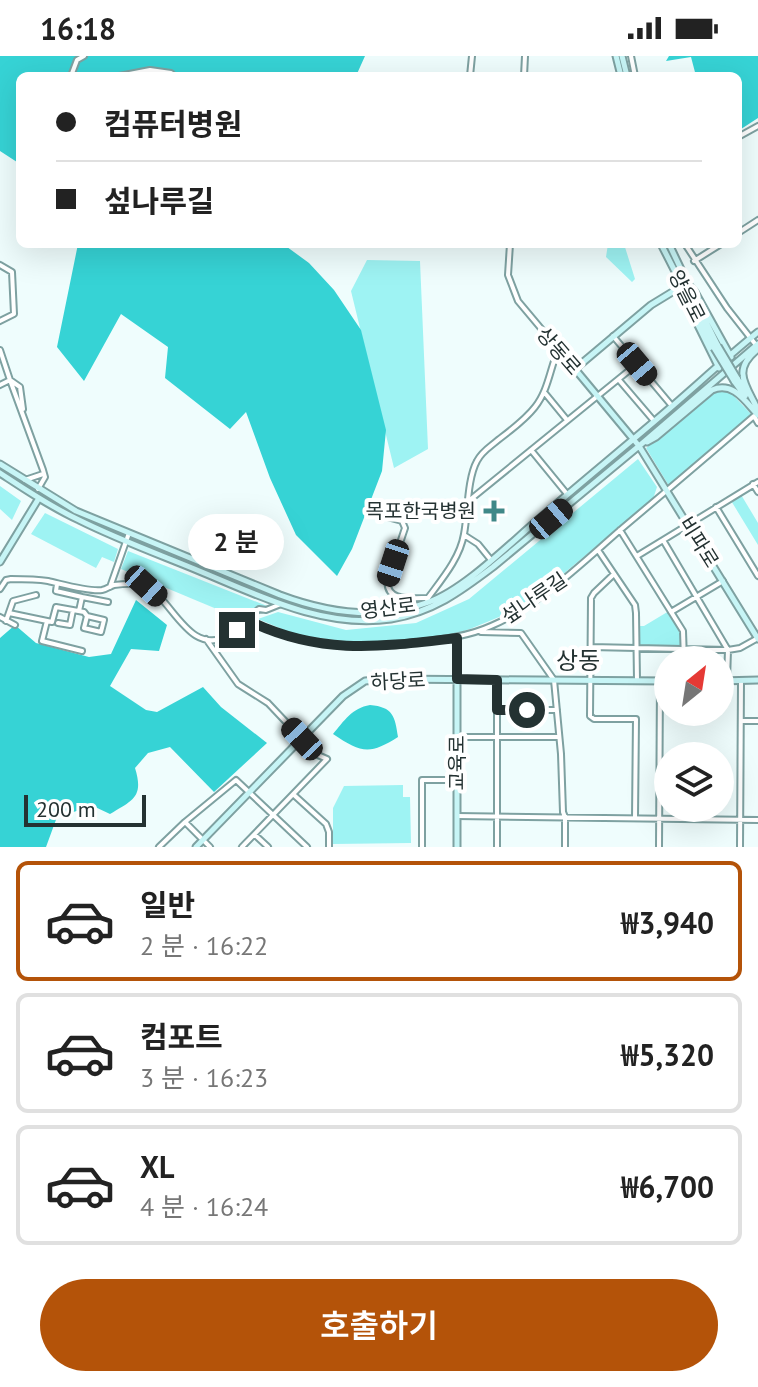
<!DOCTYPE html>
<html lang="ko">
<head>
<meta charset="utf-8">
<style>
	body { margin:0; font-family:"PT Sans","Noto Sans KR",sans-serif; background:#f2f2f2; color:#222; height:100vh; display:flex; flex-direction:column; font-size:30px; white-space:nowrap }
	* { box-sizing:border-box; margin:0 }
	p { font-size:26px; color:#767676 }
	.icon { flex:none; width:44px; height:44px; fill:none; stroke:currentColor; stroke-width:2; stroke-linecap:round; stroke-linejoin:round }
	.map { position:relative; height:791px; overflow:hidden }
	.drawer { display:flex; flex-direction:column; background:#fff; flex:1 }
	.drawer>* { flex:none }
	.top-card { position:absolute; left:16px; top:16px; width:726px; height:176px; border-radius:12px; box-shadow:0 8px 32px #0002; display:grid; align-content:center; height:176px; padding:0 40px; background:#fff }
	.needle { width:52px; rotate:30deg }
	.controls { position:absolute; left:654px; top:590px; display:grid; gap:16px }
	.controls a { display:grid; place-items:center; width:80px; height:80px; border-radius:50%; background:#fff; box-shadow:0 8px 32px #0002; font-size:40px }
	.scale { position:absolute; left:24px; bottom:20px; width:122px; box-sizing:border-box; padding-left:8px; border:4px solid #243232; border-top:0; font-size:22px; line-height:28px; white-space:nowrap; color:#243232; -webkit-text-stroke:6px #fff; paint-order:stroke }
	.end { position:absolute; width:36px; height:36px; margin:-18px; border:10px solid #243232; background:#fff; box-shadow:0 0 0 4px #fff }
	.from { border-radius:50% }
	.bubble { position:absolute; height:56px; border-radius:28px; background:#fff; box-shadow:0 8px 32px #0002; font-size:26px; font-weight:600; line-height:56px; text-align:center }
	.car { position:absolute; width:24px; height:48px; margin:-24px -12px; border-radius:10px; box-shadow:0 0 6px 2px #0007; background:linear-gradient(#222 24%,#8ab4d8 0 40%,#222 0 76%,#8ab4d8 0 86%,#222 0) }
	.top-card b { display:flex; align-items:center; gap:28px; height:76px; font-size:30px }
	.top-card b+b { border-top:2px solid #e0e0e0 }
	.top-card i { width:20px; height:20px; background:#222 }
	ul { padding:14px 0 0; list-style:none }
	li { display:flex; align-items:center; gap:24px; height:120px; margin:0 16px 12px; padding:0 24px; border:4px solid #e0e0e0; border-radius:12px }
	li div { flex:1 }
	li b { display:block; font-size:30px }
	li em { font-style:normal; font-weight:600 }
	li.on { border-color:#b45309 }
	li>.icon { width:72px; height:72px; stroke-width:1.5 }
	.button { display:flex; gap:16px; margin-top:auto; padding:16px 40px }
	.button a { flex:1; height:92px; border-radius:48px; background:#b45309; color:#fff; font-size:32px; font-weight:600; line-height:92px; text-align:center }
	.status { display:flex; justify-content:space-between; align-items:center; height:56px; padding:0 40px; background:#fff; direction:ltr }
	.status svg { height:22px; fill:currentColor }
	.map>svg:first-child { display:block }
</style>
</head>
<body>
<div class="status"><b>16:18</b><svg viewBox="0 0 49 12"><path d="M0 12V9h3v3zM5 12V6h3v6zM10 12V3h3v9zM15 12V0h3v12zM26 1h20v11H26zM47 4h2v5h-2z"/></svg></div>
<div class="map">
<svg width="758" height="791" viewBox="0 0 758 791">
	<rect width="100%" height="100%" fill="#effdfd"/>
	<path fill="#9ef3f3" d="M608 188H624L635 223 632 226 606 201Z
		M367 204 420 205 428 393 394 412 351 235Z
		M721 334 731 337 752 359 669 430 646 392 712 337Z
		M638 403 657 431 653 443 538 539 504 559 470 573 432 584 357 587 296 579 258 563 278 556 346 574 416 567 469 543Z
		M0 430 21 445 12 464 0 453Z
		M740 437 758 467V489L730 443Z
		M45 457 118 493 114 506 102 501 96 512 31 478Z
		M128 495 267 550 259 551 243 564 121 513Z
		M669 555C675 566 685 577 680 589H638V570H644Z
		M403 729V741H410L411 787 333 788V752L344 730Z"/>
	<path fill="#36d3d5" d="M0 0H365L356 20H20V108L0 95Z
		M669 0H758V62L738 75V20H696L691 1 666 5Z
		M78 188H283L309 207 334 234 361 274 386 374 382 415 352 493 337 520 296 479 270 422 246 356 230 373 165 322 168 291 121 258 84 325 57 291Z
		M136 544 167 569 159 595 131 593 110 630 146 654 157 656 203 631 221 651 267 687 214 736 170 691 148 697 135 712C144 741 133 744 110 758L93 750 57 761 46 791H0V582L15 569 36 587 89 601 111 598Z
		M370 649C393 651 395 660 398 681 370 699 361 697 333 678 344 665 352 652 370 649Z"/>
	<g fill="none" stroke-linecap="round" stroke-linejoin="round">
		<defs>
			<path id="street" d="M631 0 635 20
				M71 20 77 4 84 0
				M119 20 150 14 171 17 174 20
				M470 20 472 0
				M524 20 525 0
				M738 81 758 70
				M738 177 758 164
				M510 188 508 219 518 245 575 313
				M685 188 727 252 756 289
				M694 205 721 188
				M0 209 12 216 14 258 0 265
				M613 280 672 350
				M0 294 10 324 20 331 23 353
				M619 324 654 365
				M0 329 10 324 43 414 45 421 38 433
				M544 336 567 364
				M531 394 567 438
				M25 424 43 418
				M753 428 758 436
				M471 443 637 308
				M716 451 758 520
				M387 461 402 465 405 472 388 523C384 546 412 542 428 542
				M620 474 683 575 684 604
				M464 479 478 488 491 504
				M663 484 728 594 727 624
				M598 494 635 549 636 557 637 624
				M637 500 758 426
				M614 518 594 537 591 542 590 660 594 663H636L635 762
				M57 528 56 535 82 541
				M110 531 129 477
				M0 533 6 524 11 523C23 523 36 523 48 525 62 528 89 536 102 534 107 533 110 530 114 529 122 528 137 527 145 530 172 541 188 601 228 580L259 553 266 554 281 548
				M427 546 428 542C442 523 460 502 464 478 468 458 467 423 477 405 482 395 490 391 498 384 511 374 525 364 535 351 548 335 550 313 558 294
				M79 555 82 541 108 546
				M671 556 723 525
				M9 557 52 566 56 551 84 556 87 560 104 564 101 576 84 572 87 560
				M0 561 15 569
				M247 564C305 592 357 594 420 586 444 583 469 580 491 570 538 550 580 509 619 475 664 437 709 399 754 360L758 367
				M6 565 13 545 36 539
				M47 565 42 585 82 595
				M58 567 70 569 73 554
				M481 576 521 577 554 624 561 698 563 756 565 761V791
				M457 582V623
				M206 583 238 628 268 647 302 683
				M591 591 728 594 740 592 758 582
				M497 654H557
				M741 665H758
				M458 681H559
				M294 739 326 768 329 776V791
				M457 760 758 764
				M185 766 210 791
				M255 779 268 791
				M159 791 185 766 236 724 307 791
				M242 791 327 703 295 689
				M422 791V724H457
				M497 791V624
				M659 791 660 625
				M740 791 741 625"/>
			<path id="secondary" d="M616 0 621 20
				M622 0 627 20
				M661 188 714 292
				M669 188 688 228
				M688 249 719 312
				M699 252 718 290
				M758 293C731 314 746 329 758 354
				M731 301 695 236 687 227 651 249 575 313 639 390 758 583
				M737 322 747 338
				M734 325 745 340
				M647 386 656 381 712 334C733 325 745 345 758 359
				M0 408 76 455 280 539C328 557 379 565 429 546 465 533 510 487 540 462 583 425 627 389 670 352 699 327 728 300 758 276
				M0 417C26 434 51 451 79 464 117 483 158 498 197 514 258 539 323 573 391 563 433 556 460 536 493 511L645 385 758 288
				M0 506 39 442
				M457 623V791
				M720 625 758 624
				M196 791 343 640 365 625 387 623 668 625"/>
		</defs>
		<use href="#street" stroke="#7ea1a1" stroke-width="8"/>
		<use href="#secondary" stroke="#7ea1a1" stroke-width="9"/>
		<use href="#street" stroke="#fff" stroke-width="4"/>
		<use href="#secondary" stroke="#c7f5f6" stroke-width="5"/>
		<defs>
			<path id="secondary-bridge" d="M718 290 737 322
				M714 292 734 325"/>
		</defs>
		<use href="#secondary-bridge" stroke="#7ea1a1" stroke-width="9" stroke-linecap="butt"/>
		<use href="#secondary-bridge" stroke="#c7f5f6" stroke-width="5"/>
	</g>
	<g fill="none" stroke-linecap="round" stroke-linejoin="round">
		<path stroke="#243232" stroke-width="10" d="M237 574 247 564C320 600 380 591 457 582V623L497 624V654H527"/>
	</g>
	<path fill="#408888" stroke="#fff" stroke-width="3" d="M490 443h8v8h8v8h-8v8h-8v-8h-8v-8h8z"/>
	<g text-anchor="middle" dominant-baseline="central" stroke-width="8" stroke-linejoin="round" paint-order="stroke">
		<g font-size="20" fill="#243232" stroke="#fff">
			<text transform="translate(687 240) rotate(63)">양을로</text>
			<text transform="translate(559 295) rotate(49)">상동로</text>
			<text transform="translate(699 486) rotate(58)">비파로</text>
			<text transform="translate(534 542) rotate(-34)">섶나루길</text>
			<text transform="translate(388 552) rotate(-7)">영산로</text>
			<text transform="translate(398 625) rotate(-3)">하당로</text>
			<text transform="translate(457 707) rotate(-90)">교육로</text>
		</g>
		<g font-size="20" fill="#243232" stroke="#fff" text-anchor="end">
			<text x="476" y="455">목포한국병원</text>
		</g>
		<g font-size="24" fill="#243232" stroke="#fff">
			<text x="578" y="604">상동</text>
		</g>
	</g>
</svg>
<div class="controls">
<a><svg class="needle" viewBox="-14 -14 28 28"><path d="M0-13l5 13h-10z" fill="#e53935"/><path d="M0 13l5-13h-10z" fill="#767676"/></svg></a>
<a><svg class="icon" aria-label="layers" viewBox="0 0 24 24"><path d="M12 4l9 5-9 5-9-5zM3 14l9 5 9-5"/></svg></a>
</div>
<div class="scale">200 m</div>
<i class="end from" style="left:527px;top:654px"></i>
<i class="end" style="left:237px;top:574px"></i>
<div class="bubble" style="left:188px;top:458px;width:96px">2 분</div>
<i class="car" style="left:637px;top:308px;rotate:140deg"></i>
<i class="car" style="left:551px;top:463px;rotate:50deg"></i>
<i class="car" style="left:393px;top:507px;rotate:198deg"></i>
<i class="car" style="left:146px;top:530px;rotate:132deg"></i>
<i class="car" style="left:302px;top:683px;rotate:317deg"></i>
<div class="top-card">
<b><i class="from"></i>컴퓨터병원</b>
<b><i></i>섶나루길</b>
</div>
</div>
<section class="drawer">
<ul>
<li class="on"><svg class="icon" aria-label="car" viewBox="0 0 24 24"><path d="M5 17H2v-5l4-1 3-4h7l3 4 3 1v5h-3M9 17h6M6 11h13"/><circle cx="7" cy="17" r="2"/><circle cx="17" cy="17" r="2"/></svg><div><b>일반</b><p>2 분 · 16:22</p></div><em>₩3,940</em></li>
<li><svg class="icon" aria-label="car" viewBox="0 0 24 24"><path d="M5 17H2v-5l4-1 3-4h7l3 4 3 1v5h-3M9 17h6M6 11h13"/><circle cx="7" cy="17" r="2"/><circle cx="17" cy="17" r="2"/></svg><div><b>컴포트</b><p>3 분 · 16:23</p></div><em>₩5,320</em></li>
<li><svg class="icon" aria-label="car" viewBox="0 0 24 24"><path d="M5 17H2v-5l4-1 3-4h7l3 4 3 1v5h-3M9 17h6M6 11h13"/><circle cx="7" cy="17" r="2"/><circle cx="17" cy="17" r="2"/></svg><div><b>XL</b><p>4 분 · 16:24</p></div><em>₩6,700</em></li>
</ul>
<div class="button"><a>호출하기</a></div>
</section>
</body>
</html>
